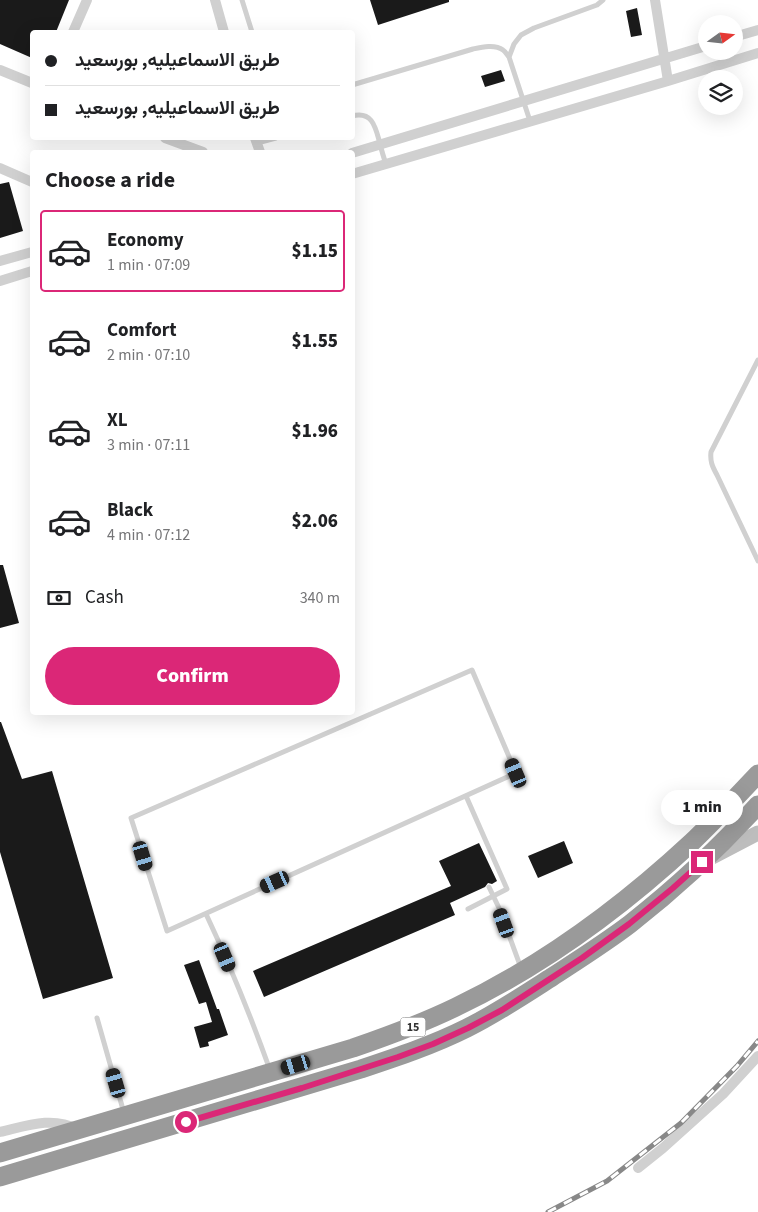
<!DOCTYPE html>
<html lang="en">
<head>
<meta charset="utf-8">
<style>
	body { margin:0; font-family:"Source Sans 3",Vazirmatn,sans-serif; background:#f2f2f2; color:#202124; height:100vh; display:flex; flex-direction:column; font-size:19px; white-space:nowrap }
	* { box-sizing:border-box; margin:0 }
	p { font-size:16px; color:#757577 }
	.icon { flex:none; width:28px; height:28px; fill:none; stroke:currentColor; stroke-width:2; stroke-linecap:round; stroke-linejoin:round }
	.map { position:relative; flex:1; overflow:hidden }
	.side { position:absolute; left:30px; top:150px; width:325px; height:565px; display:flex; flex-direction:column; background:#fff; border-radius:5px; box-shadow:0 5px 20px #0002 }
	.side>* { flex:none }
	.guide { position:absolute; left:30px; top:30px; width:325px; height:110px; border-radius:5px; box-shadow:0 5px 20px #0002; display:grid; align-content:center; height:110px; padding:0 15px; background:#fff }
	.needle { width:32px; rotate:75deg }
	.tools { position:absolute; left:698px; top:15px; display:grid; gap:10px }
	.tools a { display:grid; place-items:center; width:45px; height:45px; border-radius:50%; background:#fff; box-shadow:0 5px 20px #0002; font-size:25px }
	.end { position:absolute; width:22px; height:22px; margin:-11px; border:6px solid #db2777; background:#fff; box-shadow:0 0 0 2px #fff }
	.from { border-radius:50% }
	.bubble { position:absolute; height:35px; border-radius:18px; background:#fff; box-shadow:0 5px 20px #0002; font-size:16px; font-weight:800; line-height:35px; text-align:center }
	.car { position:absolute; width:15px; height:30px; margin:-15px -8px; border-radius:6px; box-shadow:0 0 4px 1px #0007; background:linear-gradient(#222 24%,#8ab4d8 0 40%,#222 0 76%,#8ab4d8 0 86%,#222 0) }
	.guide b { display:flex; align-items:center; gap:18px; height:48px; font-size:19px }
	.guide b+b { border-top:1px solid #e0e0e0 }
	.guide i { width:12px; height:12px; background:#202124 }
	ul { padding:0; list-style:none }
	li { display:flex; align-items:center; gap:15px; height:82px; margin:0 10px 8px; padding:0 5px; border:2px solid transparent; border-radius:5px }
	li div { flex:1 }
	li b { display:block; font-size:19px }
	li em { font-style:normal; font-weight:800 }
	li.current { border-color:#db2777 }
	li>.icon { width:45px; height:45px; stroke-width:1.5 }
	h2 { padding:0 15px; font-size:22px; line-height:60px }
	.pay { display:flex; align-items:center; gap:12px; height:55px; padding:0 15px; font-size:19px }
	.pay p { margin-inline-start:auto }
	.button { display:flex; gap:10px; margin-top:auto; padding:10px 15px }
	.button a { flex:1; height:58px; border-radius:30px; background:#db2777; color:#fff; font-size:20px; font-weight:800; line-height:58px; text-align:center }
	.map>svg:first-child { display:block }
</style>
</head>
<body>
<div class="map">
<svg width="758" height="1212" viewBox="0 0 758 1212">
	<rect width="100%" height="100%" fill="#fff"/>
	<path fill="#1a1a1a" d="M0 0H69L56 32H32V58L0 44Z
		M370 0H449V2L378 25Z
		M637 8 642 35 631 37 626 11Z
		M501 70 505 81 485 87 481 76Z
		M9 182 23 231 0 238V184Z
		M0 565H3L19 623 0 628Z
		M0 722H1L22 779 52 771 113 978 43 999 0 852Z
		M564 841 573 863 538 878 528 856Z
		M479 843 497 881 492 884 488 883 485 887 450 903 455 915 264 997 253 971 451 886 439 861Z
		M199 960 217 1009H219L228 1035 208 1042 209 1046 200 1048 194 1027 212 1022 206 1002 199 1004 184 965Z"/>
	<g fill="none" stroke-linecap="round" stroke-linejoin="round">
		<path stroke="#d0d0d0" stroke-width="5" d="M242 0 252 32
			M509 57 514 44 521 35 534 28 597 5 603 0
			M352 85 473 49C482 47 495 44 503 50 506 52 507 55 509 57L530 121
			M352 116C371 111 375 125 379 140 381 148 383 156 386 164
			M257 143 276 138
			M758 360 711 452C710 461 712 466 717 475L758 561
			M472 670 516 773 167 931 131 818Z
			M466 796 507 889 468 909
			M489 887 499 908 521 968
			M206 914C230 965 251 1017 270 1070
			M97 1018 124 1113"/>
		<path stroke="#d0d0d0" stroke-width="10" d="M215 0 224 32
			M655 0 668 81
			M73 32 87 0
			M734 37 758 30
			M0 70 32 83
			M165 138 203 152
			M255 138 260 152
			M352 153 706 46
			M0 168 32 182
			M352 174 668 81 758 53
			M0 261 32 252
			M0 281 32 271
			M0 1132C26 1126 52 1116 77 1129
			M638 1168 663 1148 723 1094 758 1056"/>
		<path stroke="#bdbdbd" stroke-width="15" d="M712 857 758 833"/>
		<path stroke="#9a9a9a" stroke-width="19" d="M0 1153 353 1048C388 1036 423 1023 456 1007 542 966 622 907 692 842 715 820 736 797 758 774
			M0 1177 361 1069C397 1057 433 1045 467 1028 497 1013 524 995 552 977 578 960 605 943 630 924 676 888 719 848 758 805"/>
		<defs>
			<path id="rail" d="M548 1212 607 1181 681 1123 737 1066 758 1041"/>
		</defs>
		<use href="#rail" stroke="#888" stroke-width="5"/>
		<use href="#rail" stroke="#fff" stroke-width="3" stroke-dasharray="9" stroke-linecap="butt"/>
	</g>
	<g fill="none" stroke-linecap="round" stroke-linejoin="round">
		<path stroke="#db2777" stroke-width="6" d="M186 1122 302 1088 398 1057 433 1044 468 1028 502 1010 582 958 629 924 673 888 702 862"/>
	</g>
	<g text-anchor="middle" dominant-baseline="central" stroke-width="5" stroke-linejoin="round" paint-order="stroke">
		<rect fill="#fff" stroke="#707070" stroke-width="1" x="400.5" y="1017.5" width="25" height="19" rx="4"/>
		<g font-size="12" font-weight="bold" fill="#333">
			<text x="413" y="1027">15</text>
		</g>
	</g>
</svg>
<div class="tools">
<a><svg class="needle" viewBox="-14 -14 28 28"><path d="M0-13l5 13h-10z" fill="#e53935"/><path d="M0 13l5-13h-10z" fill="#757577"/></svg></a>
<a><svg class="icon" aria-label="layers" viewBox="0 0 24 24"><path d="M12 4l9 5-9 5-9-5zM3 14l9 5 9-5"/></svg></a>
</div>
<i class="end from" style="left:186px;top:1122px"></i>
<i class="end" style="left:702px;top:862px"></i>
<div class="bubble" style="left:661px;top:790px;width:82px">1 min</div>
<i class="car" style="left:516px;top:773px;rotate:337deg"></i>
<i class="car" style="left:143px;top:856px;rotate:163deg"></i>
<i class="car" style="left:275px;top:882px;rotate:246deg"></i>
<i class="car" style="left:504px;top:923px;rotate:340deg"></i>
<i class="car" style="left:225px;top:957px;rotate:157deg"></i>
<i class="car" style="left:296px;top:1065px;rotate:253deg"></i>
<i class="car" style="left:116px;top:1083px;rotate:344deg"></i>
<div class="guide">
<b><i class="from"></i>طريق الاسماعيليه, بورسعيد</b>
<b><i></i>طريق الاسماعيليه, بورسعيد</b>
</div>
<section class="side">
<h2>Choose a ride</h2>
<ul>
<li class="current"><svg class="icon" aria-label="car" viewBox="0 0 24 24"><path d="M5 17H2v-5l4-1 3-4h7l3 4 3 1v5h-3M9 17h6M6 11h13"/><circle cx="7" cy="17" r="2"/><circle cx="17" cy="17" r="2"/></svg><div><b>Economy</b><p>1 min · 07:09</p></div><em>$1.15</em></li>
<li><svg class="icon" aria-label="car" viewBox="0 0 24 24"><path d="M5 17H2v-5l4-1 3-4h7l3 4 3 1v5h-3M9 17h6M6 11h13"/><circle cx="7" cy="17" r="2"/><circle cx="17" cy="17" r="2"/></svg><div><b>Comfort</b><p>2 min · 07:10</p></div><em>$1.55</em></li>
<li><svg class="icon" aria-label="car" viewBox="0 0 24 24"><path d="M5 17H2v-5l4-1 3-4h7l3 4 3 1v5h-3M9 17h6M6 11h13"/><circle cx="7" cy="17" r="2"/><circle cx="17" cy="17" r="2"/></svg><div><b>XL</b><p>3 min · 07:11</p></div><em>$1.96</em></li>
<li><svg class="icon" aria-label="car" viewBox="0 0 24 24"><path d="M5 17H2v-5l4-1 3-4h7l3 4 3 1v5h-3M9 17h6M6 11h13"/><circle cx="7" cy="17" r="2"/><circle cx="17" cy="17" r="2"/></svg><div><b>Black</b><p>4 min · 07:12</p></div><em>$2.06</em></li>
</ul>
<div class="pay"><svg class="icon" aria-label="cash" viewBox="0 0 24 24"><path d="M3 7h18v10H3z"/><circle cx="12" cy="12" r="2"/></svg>Cash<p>340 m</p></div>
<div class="button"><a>Confirm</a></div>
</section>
</div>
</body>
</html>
